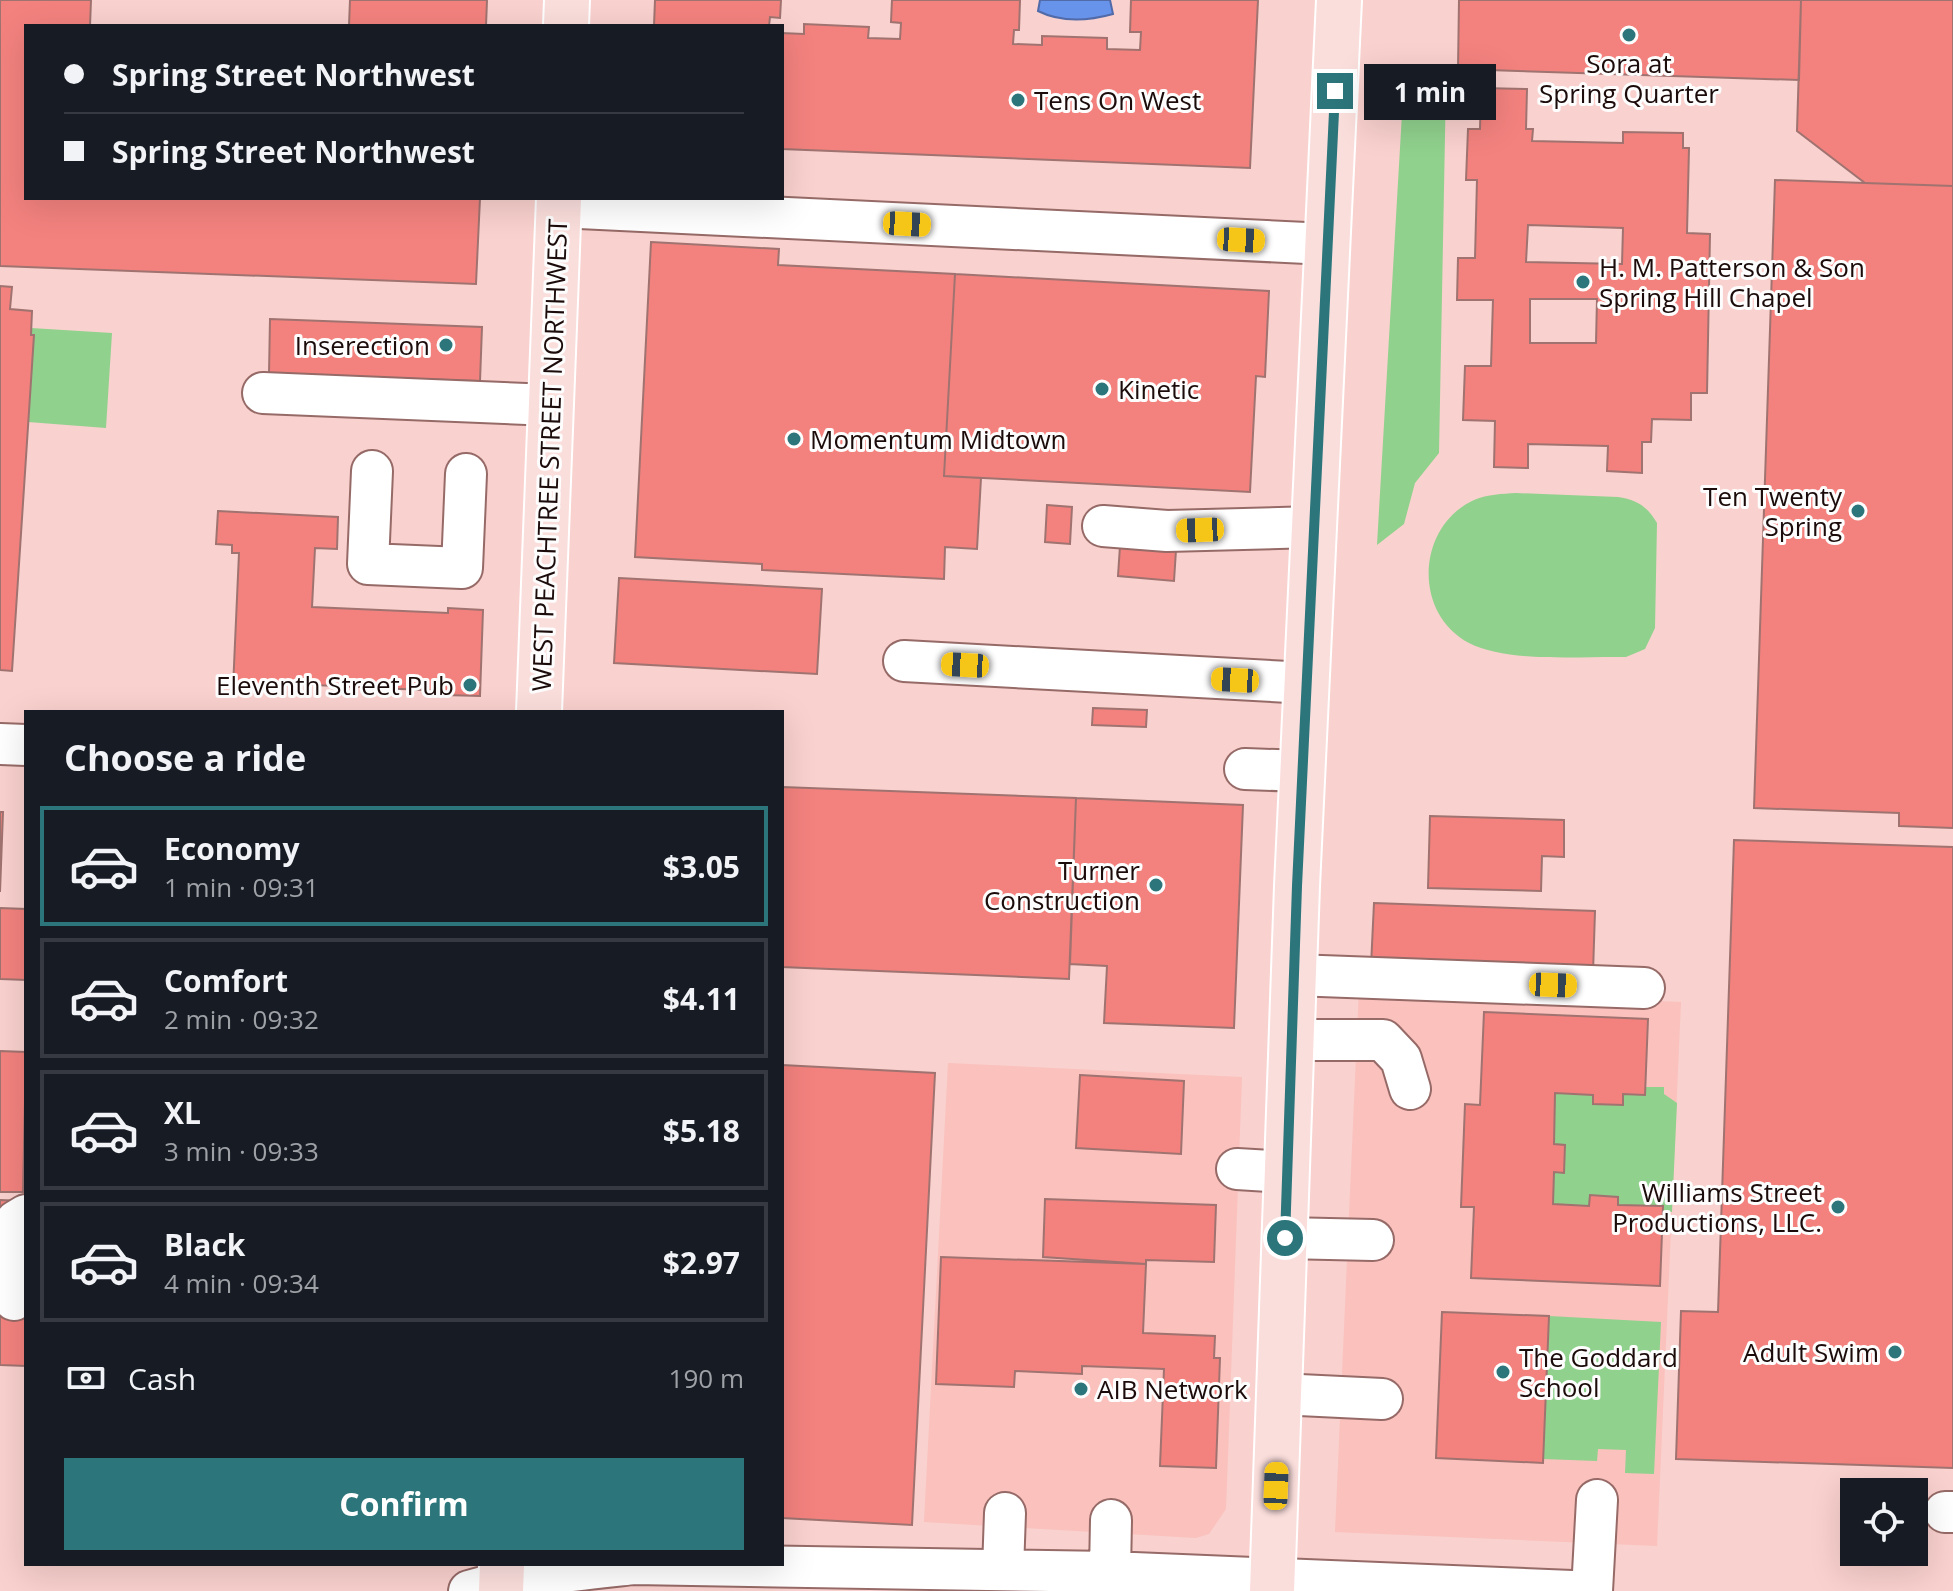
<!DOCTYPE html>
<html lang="en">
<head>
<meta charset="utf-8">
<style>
	body { margin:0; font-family:"Open Sans",sans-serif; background:#20242c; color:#f1f3f6; height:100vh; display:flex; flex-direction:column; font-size:30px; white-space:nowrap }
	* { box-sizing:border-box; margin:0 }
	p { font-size:26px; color:#9ea1a6 }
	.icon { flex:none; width:44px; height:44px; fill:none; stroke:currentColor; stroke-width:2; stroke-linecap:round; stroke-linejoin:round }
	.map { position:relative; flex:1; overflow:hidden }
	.panel { position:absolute; left:24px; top:710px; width:760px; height:856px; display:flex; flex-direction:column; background:#171b24; border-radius:0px; box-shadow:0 8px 32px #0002 }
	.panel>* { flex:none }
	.top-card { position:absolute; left:24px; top:24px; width:760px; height:176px; border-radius:0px; box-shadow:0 8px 32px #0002; display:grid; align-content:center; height:176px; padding:0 40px; background:#171b24 }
	.fabs { position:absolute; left:1840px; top:1478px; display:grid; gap:16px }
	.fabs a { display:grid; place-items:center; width:88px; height:88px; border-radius:0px; background:#171b24; box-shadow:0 8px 32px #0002; font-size:40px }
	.end { position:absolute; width:36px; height:36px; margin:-18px; border:10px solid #2b757b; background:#fff; box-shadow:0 0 0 4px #fff }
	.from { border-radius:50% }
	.bubble { position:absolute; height:56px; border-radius:0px; background:#171b24; box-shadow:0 8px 32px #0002; font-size:26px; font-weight:700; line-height:56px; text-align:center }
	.car { position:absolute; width:24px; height:48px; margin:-24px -12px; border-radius:10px; box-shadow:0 0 6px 2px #0007; background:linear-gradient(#f5c518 24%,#345 0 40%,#f5c518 0 76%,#345 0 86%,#f5c518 0) }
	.top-card b { display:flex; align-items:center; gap:28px; height:76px; font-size:30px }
	.top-card b+b { border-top:2px solid #363941 }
	.top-card i { width:20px; height:20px; background:#f1f3f6 }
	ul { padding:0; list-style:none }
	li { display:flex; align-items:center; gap:24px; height:120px; margin:0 16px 12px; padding:0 24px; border:4px solid #363941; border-radius:0px }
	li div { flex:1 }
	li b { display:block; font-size:30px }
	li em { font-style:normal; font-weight:700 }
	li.selected { border-color:#2b757b }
	li>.icon { width:72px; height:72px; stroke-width:1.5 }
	h2 { padding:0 40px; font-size:36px; line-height:96px }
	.pay { display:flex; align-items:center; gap:20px; height:88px; padding:0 40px; font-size:30px }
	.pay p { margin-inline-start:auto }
	.button { display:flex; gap:16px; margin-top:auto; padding:16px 40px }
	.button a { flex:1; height:92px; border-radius:0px; background:#2b757b; color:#fff; font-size:32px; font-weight:700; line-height:92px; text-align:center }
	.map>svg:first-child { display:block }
</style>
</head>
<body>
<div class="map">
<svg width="1953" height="1591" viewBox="0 0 1953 1591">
	<rect width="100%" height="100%" fill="#f9d1ce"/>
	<path fill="#fac1bd" d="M1359 989 1681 1002 1657 1546 1335 1532Z
		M948 1063 1242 1077 1226 1509 1209 1534 1196 1538 924 1522Z"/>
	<path fill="#90d18d" d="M1431 81 1446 83 1439 453 1415 483 1404 524 1377 545 1403 96Z
		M31 328 112 333 106 428 28 422Z
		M1516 493 1618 497C1637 500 1647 506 1657 523L1655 628 1645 649 1626 657C1582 656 1507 663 1469 643 1412 613 1417 526 1474 500 1488 494 1502 494 1516 493Z
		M1645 1087H1664V1094L1677 1103 1672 1212H1663V1206L1618 1205V1197L1590 1195 1589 1206 1553 1204 1554 1172H1564L1565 1145 1554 1144 1555 1093 1593 1095V1104L1623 1105V1094L1645 1095Z
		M1549 1316 1661 1322 1654 1474 1625 1473 1626 1450 1598 1449 1597 1461 1543 1459Z"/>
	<path fill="#6893eb" stroke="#516aa8" stroke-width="2" d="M1040 0H1110L1113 14C1088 21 1062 23 1038 11Z"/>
	<path fill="#f3827e" stroke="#a07370" stroke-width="2" fill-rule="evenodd" d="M0 0H91L90 26H26V198H480L476 284 0 266Z
		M350 0H487L486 26H349Z
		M655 0H781L780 18 770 17 769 26H654Z
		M892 0H1020L1019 30H1014L1013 44 1042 45V36L1107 38V49L1140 50 1141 32H1130L1131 0H1258L1250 168 782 149V33L804 34V24L869 27 868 38 900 39 901 23 891 22Z
		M1459 0H1801L1799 80 1458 69Z
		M1801 0H1953V186L1865 183 1797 131Z
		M1481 88 1527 89 1526 129H1533L1532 141 1623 143V132L1683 133V148H1689L1687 233 1710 234 1707 393H1691V420L1652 419 1651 442H1642V473L1607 471 1608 446 1528 444V468L1494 467 1495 421 1463 420 1465 366H1491L1493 300H1457L1458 258H1475L1477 180H1466L1468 129H1480ZM1528 225 1623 228 1622 264 1526 262ZM1530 299H1597L1596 343H1530Z
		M1775 180 1953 186V828L1899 826V813L1754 808Z
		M651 242 779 249 778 265 955 274 944 476 981 478 977 549 945 547 944 579 762 570V564L635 557Z
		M955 274 1269 291 1265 377 1256 376 1250 492 944 476Z
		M0 286 12 287 10 309 32 311 31 335H34L12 671 0 670Z
		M270 319 482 327 480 381 269 374Z
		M1047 505 1072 507 1070 544 1045 542Z
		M218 511 338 517 337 549 315 548 312 607 448 613V608L483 610 480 696 445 695V691L270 683 269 689 233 688 239 553H232V545L216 544Z
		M1120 546 1176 550 1174 581 1118 576Z
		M619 578 822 589 817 674 614 663Z
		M1093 708 1147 710 1146 727 1092 725Z
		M782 787 1076 798 1069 979 782 967Z
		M1076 798 1243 805 1234 1028 1104 1023 1107 966 1070 964Z
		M0 812H3L0 892Z
		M1430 816 1564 820V857L1542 856 1541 891 1428 888Z
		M1734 840 1953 847V1468L1676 1459 1681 1311 1718 1312Z
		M1374 903 1595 911 1593 973 1371 966Z
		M0 908 26 909V980L0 979Z
		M1484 1012 1648 1019 1645 1095 1623 1094V1105L1593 1104V1095L1555 1093 1554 1144 1565 1145 1564 1173 1554 1172 1553 1204 1589 1206 1590 1195 1618 1197V1205L1663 1206 1660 1286 1471 1278 1474 1207H1461L1465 1104 1480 1105Z
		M0 1051 26 1052 23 1192H0Z
		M782 1065 935 1073 912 1525 782 1518Z
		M1080 1075 1184 1081 1181 1154 1076 1148Z
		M1045 1199 1216 1205 1214 1262 1146 1260V1264L1043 1257Z
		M0 1200 26 1201V1366L0 1365Z
		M941 1257 1146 1264 1143 1333 1215 1336 1214 1358H1220L1216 1468 1160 1466 1164 1369 1082 1366V1374L1015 1371 1014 1387 936 1384Z
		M1442 1312 1549 1316 1543 1463 1436 1458Z"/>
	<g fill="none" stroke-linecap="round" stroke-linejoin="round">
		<defs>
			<path id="minor" d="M559 207 1327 244
				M263 393 551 405
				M372 471 368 564 462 568 466 474
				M1103 526 1167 531 1314 527
				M904 661 1307 683
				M0 744 26 745
				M1245 769 1303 771
				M1294 975 1644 988
				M1292 1040H1383L1401 1059 1410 1089
				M1237 1169 1287 1172
				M1285 1238 1373 1240
				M14 1300 16 1221 26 1215
				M1279 1394 1382 1399
				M1945 1512H1953
				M1003 1570 1005 1513
				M1110 1572 1111 1520
				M469 1591C523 1575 578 1570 634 1564L1110 1572 1572 1591
				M1592 1591 1597 1500"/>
			<path id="major" d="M566 26 567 0
				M539 712 559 198
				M501 1591 502 1564
				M1272 1591 1297 886 1339 0"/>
		</defs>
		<use href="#minor" stroke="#966a67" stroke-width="44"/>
		<use href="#major" stroke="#fff" stroke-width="48"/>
		<use href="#minor" stroke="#fff" stroke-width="40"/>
		<use href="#major" stroke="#fadedc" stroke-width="44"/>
	</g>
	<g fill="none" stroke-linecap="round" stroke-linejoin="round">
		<path stroke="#2b757b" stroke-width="10" d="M1285 1238 1297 886 1335 91"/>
	</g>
	<g fill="#2b757b" stroke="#fdfdfd" stroke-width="3">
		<circle cx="1629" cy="35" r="8"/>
		<circle cx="1018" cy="100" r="8"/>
		<circle cx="1583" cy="282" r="8"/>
		<circle cx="446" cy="345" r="8"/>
		<circle cx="1102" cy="389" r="8"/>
		<circle cx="794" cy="439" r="8"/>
		<circle cx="1858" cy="511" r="8"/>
		<circle cx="470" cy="685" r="8"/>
		<circle cx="1156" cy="885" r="8"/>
		<circle cx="1838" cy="1207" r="8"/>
		<circle cx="1895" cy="1352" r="8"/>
		<circle cx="1503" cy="1372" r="8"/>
		<circle cx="1081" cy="1389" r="8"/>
	</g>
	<g text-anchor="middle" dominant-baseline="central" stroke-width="6" stroke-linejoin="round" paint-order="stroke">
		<g font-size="26" fill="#1b0b0a" stroke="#fdfdfd" text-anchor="start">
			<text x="1629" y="63" text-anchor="middle">Sora at<tspan x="1629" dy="30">Spring Quarter</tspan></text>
			<text x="1034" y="100">Tens On West</text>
			<text x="1599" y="267">H. M. Patterson &amp; Son<tspan x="1599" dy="30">Spring Hill Chapel</tspan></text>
			<text x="430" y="345" text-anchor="end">Inserection</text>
			<text x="1118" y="389">Kinetic</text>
			<text x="810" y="439">Momentum Midtown</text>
			<text x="1842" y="496" text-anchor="end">Ten Twenty<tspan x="1842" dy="30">Spring</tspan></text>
			<text x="454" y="685" text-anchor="end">Eleventh Street Pub</text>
			<text x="1140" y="870" text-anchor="end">Turner<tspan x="1140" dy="30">Construction</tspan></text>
			<text x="1822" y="1192" text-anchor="end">Williams Street<tspan x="1822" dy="30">Productions, LLC.</tspan></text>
			<text x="1879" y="1352" text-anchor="end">Adult Swim</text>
			<text x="1519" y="1357">The Goddard<tspan x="1519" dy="30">School</tspan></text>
			<text x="1097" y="1389">AIB Network</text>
		</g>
		<g font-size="26" fill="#1b0b0a" stroke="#fdfdfd">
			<text transform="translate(549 455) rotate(-88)">WEST PEACHTREE STREET NORTHWEST</text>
		</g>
	</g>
</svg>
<div class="fabs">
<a><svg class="icon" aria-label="locate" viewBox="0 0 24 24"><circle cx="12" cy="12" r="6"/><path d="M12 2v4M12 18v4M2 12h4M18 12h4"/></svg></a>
</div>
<i class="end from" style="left:1285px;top:1238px"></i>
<i class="end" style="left:1335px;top:91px"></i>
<div class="bubble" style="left:1364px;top:64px;width:132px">1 min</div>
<i class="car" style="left:907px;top:224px;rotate:93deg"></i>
<i class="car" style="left:1241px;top:240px;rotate:93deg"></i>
<i class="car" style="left:1200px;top:530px;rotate:268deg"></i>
<i class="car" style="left:965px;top:665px;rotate:273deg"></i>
<i class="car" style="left:1235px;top:680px;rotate:273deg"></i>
<i class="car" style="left:1553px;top:985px;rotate:92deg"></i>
<i class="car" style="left:1276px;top:1486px;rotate:2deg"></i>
<div class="top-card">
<b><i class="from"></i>Spring Street Northwest</b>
<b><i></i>Spring Street Northwest</b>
</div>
<section class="panel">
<h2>Choose a ride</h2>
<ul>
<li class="selected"><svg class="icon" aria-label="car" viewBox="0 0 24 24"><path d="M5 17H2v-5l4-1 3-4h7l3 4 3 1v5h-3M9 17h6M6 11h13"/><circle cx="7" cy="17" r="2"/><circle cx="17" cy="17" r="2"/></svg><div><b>Economy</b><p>1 min · 09:31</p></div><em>$3.05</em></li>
<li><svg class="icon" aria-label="car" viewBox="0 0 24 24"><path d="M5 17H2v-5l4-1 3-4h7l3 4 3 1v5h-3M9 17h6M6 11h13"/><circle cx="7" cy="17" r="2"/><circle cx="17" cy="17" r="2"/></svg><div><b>Comfort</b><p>2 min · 09:32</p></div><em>$4.11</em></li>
<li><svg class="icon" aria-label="car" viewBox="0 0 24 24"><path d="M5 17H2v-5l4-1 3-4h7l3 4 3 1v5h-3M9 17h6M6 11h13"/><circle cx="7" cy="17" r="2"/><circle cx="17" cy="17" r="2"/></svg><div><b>XL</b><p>3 min · 09:33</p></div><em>$5.18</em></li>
<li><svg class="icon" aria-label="car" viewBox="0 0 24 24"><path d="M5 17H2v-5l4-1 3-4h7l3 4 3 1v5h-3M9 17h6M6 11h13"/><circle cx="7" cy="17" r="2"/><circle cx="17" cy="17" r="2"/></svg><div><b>Black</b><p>4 min · 09:34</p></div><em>$2.97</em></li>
</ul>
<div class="pay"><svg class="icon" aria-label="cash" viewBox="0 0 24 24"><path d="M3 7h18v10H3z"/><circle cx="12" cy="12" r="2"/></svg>Cash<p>190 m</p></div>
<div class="button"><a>Confirm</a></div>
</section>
</div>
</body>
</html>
